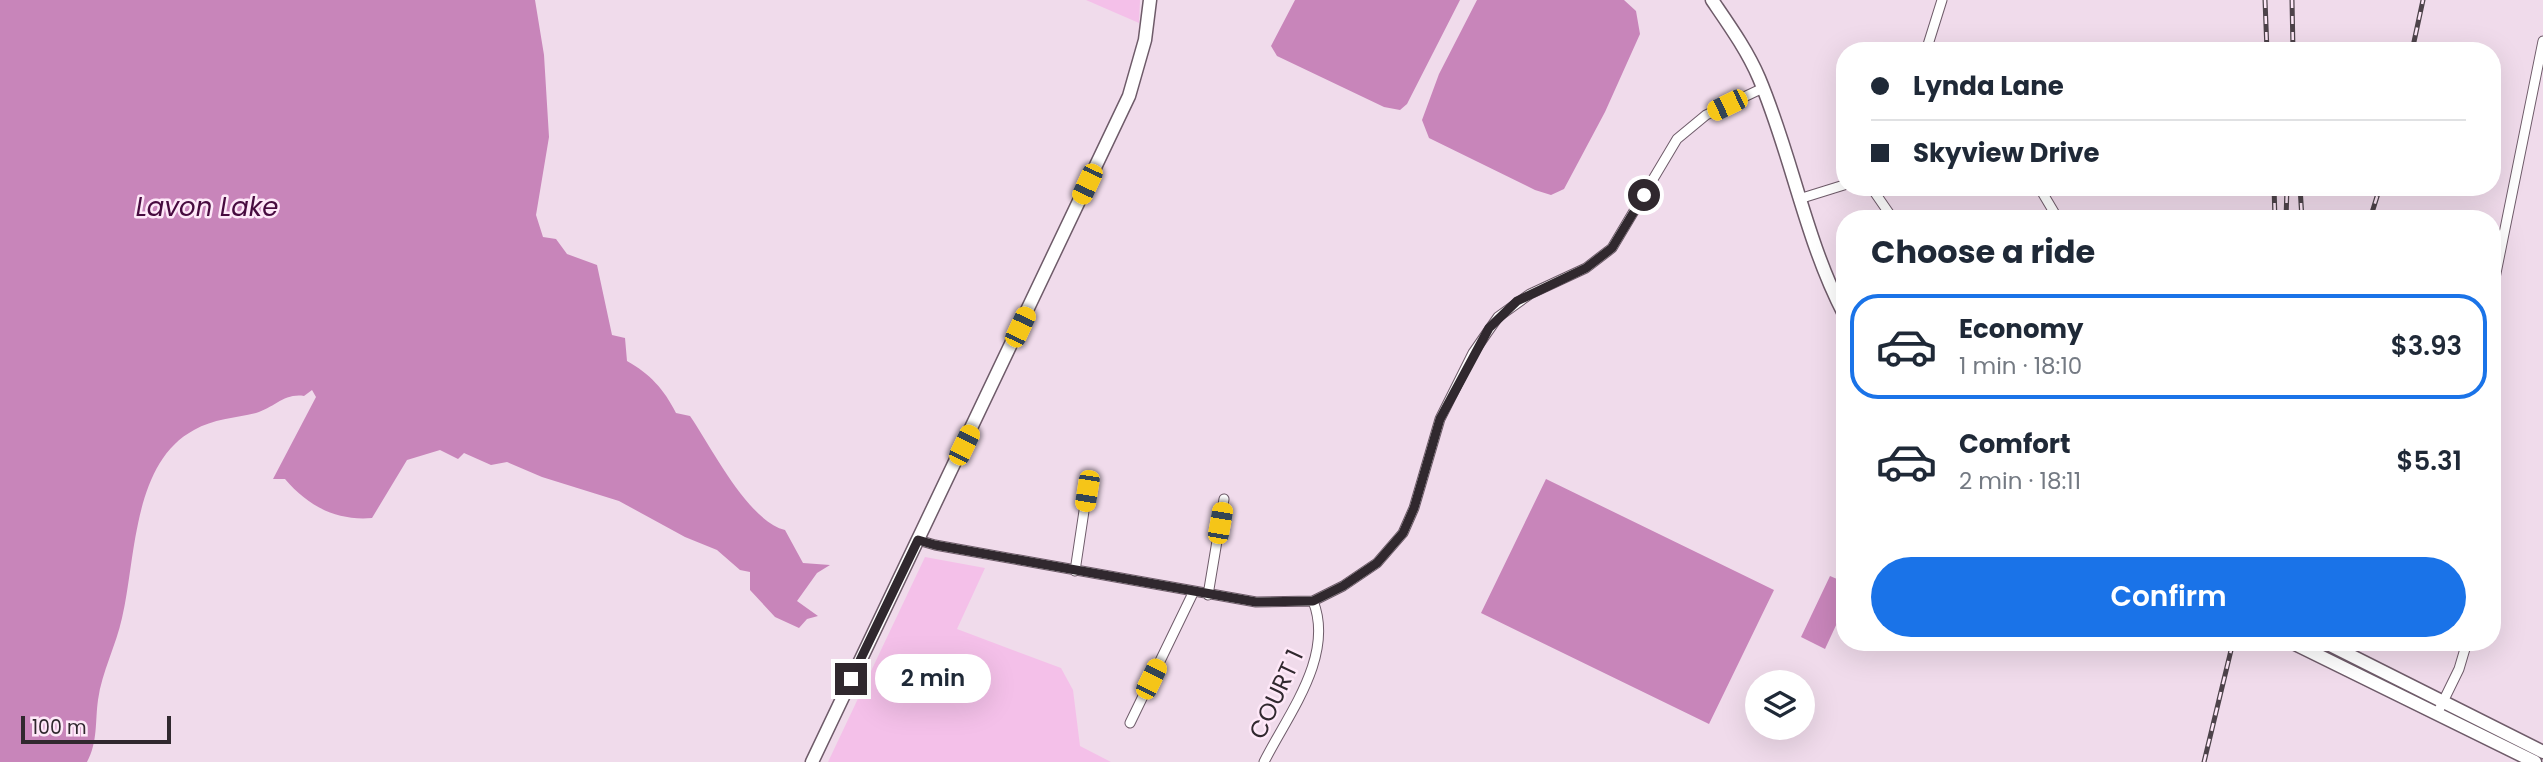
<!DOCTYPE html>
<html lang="en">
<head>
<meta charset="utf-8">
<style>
	body { margin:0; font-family:Poppins,sans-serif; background:#f6f6f7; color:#1f2937; height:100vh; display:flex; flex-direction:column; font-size:26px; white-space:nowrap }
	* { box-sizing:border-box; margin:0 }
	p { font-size:23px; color:#747a83 }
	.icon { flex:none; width:38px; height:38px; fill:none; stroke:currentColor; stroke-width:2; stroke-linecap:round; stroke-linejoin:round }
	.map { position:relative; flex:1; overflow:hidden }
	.sheet { position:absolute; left:1836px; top:210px; width:665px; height:441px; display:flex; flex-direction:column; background:#fff; border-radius:28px; box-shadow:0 7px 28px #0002 }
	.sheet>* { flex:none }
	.banner { position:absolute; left:1836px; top:42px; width:665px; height:154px; border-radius:28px; box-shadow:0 7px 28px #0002; display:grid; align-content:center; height:154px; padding:0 35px; background:#fff }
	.buttons { position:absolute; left:1745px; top:670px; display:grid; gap:14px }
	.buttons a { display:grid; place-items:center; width:70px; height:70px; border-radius:50%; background:#fff; box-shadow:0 7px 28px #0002; font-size:35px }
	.scale { position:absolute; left:21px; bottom:18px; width:150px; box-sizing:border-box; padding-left:7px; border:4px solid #30282e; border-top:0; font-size:19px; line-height:24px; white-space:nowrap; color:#30282e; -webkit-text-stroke:5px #fee8f8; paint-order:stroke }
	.end { position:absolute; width:32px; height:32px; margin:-16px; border:9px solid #30282e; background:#fff; box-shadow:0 0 0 4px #fff }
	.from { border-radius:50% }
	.bubble { position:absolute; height:49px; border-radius:24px; background:#fff; box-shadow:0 7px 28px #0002; font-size:23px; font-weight:600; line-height:49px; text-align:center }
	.car { position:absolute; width:21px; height:42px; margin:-21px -10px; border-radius:9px; box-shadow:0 0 5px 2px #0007; background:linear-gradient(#f5c518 24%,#345 0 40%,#f5c518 0 76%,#345 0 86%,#f5c518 0) }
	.banner b { display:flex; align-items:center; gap:24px; height:66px; font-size:26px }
	.banner b+b { border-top:2px solid #e0e1e3 }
	.banner i { width:18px; height:18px; background:#1f2937 }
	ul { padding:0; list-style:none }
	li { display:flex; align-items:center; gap:21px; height:105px; margin:0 14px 10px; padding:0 21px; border:4px solid transparent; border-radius:28px }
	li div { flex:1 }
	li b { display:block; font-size:26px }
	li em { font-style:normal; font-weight:600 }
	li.active { border-color:#1a73e8 }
	li>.icon { width:63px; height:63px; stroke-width:1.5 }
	h2 { padding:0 35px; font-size:32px; line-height:84px }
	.action { display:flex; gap:14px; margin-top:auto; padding:14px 35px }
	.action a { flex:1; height:80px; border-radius:42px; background:#1a73e8; color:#fff; font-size:28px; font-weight:600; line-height:80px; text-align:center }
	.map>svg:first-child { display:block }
</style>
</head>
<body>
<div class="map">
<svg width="2543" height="762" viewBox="0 0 2543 762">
	<rect width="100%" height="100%" fill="#f0dbeb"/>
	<path fill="#f4c0e9" d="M1086 0H1140L1139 23Z
		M925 557 985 568 957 629 1061 668 1073 690 1080 746 1111 762H828Z"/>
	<path fill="#c885ba" d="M0 0H535L544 55 549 137 536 215 543 237 556 239 567 254 597 265 612 335 625 338 627 361C650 374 664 389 676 413L690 416C712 448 748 521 785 530L803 563 830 565 817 573 797 601 818 616 807 619 799 628 775 617 750 590V572L740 570 717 550 685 537 619 501 542 477 507 462 491 465 464 453 458 459 440 450 407 460 372 518C336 521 308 506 285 479H273L316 397 312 390 304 396C284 393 274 408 256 413 235 418 213 419 194 430 132 463 136 560 122 618 116 646 102 671 98 700 95 721 98 742 87 762H0Z
		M1295 0H1460L1407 104 1400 110 1384 107 1277 56 1271 46Z
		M1477 0H1624L1636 11 1640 34 1605 112 1564 189 1551 195 1535 190 1429 138 1422 120 1439 74Z
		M1546 479 1774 590 1709 724 1481 613Z
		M1830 576 1844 582V608L1825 649 1801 637Z"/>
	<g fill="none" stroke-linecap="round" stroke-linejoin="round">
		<defs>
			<path id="street" d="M1926 51 1942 0
				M1871 187 1893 219
				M2039 187 2058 219
				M1799 199 1844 185
				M2492 293 2543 41
				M918 540 935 545 1256 602 1313 601 1343 586 1377 563 1403 533 1414 508 1440 419 1473 353 1498 317 1530 294 1586 268 1612 248 1677 139 1706 115 1763 88
				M1075 571 1087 491
				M1208 595 1224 499
				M2437 714 2459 669 2467 642
				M1130 723 1193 593
				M1264 762C1288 714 1335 656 1313 601"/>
			<path id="secondary" d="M1712 0C1729 25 1747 50 1759 78 1792 156 1805 239 1844 314
				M2291 642 2535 762
				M2324 642 2543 752
				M812 762 1129 96 1145 40 1150 0"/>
		</defs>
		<use href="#street" stroke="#6e5b69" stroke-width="11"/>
		<use href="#secondary" stroke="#6e5b69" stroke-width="15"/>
		<use href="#street" stroke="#fff" stroke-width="9"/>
		<use href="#secondary" stroke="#fff" stroke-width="12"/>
		<defs>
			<path id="rail" d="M2265 0 2267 51
				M2292 0 2293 51
				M2412 51 2423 0
				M2274 187 2275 219
				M2300 187 2302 219
				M2286 219 2287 187
				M2370 219 2380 187
				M2204 762 2233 642"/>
		</defs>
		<use href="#rail" stroke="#4d434a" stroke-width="5"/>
		<use href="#rail" stroke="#fee8f8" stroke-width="2.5" stroke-dasharray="8" stroke-linecap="butt"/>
	</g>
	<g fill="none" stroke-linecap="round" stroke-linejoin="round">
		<path stroke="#30282e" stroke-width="9" d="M851 679 918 540 935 545 1256 602 1313 601 1343 586 1377 563 1403 533 1414 508 1440 419 1489 328 1517 301 1586 268 1612 248 1644 195"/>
	</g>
	<g text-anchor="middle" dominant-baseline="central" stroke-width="5" stroke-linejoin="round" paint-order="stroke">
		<g font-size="24" fill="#30282e" stroke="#fee8f8">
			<text transform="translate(1276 694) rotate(-65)">COURT 1</text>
		</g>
		<g font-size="26" font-style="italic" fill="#470b3f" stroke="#fee8f8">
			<text x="207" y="207">Lavon Lake</text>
		</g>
	</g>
</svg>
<div class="buttons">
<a><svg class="icon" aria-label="layers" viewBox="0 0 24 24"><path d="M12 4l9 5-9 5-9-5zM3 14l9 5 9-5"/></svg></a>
</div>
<div class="scale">100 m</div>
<i class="end from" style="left:1644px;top:195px"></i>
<i class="end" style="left:851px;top:679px"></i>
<div class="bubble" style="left:875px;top:654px;width:116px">2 min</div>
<i class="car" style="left:1727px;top:105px;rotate:244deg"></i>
<i class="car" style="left:1087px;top:184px;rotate:205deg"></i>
<i class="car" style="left:1020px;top:327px;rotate:25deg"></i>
<i class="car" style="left:964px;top:445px;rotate:26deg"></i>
<i class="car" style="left:1087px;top:491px;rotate:189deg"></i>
<i class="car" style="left:1220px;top:523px;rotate:10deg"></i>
<i class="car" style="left:1151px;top:679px;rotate:26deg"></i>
<div class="banner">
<b><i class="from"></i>Lynda Lane</b>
<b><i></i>Skyview Drive</b>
</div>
<section class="sheet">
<h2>Choose a ride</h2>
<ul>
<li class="active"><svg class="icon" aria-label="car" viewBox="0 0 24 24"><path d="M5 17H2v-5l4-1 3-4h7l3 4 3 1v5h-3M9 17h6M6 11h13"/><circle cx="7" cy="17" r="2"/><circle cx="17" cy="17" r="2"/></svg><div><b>Economy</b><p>1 min · 18:10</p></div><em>$3.93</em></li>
<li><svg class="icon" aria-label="car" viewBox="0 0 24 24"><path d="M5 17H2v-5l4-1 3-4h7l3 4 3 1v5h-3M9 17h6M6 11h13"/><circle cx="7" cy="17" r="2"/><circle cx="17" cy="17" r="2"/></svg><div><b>Comfort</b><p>2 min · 18:11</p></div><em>$5.31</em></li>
</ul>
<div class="action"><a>Confirm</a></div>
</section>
</div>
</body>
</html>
